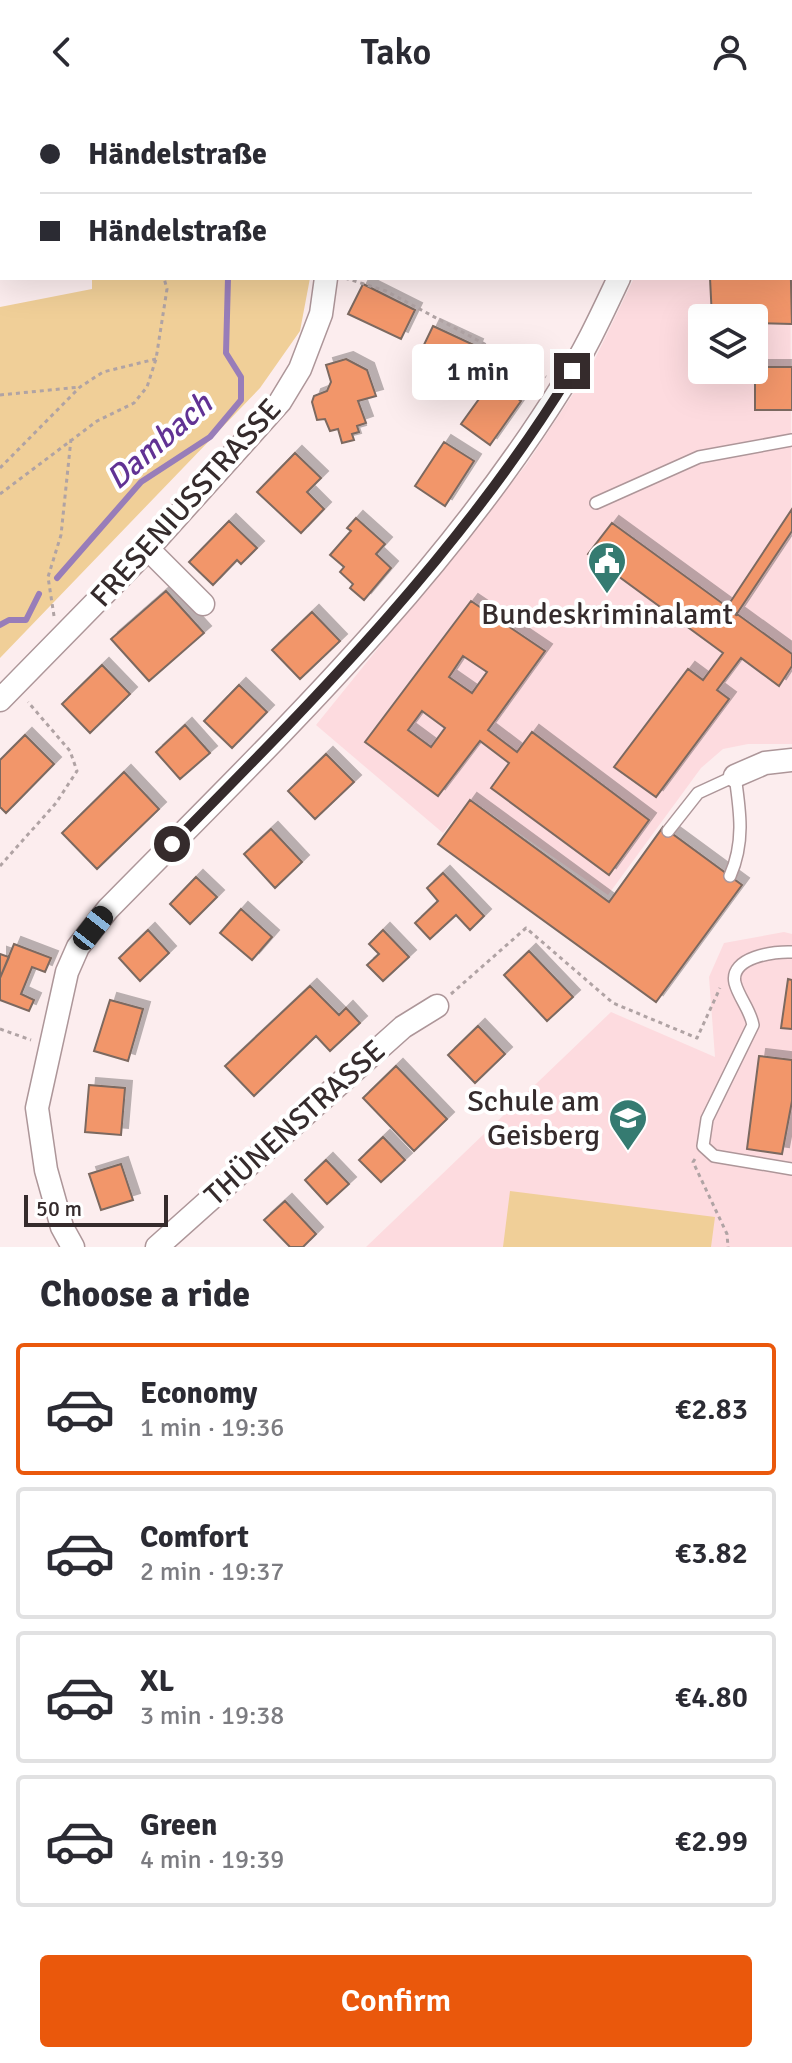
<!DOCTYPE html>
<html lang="en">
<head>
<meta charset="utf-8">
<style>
	body { margin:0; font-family:Signika,sans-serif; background:#f7f7f7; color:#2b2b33; height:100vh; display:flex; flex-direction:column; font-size:30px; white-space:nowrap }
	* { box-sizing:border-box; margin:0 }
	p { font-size:26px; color:#7c7c81 }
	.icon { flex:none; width:44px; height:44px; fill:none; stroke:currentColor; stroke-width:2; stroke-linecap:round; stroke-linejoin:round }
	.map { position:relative; height:1143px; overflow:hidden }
	.panel { display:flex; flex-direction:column; background:#fff; flex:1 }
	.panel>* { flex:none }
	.guide { position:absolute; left:0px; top:0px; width:792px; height:176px; box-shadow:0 8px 32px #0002; display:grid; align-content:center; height:176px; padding:0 40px; background:#fff }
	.controls { position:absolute; left:688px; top:200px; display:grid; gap:16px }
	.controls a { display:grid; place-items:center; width:80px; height:80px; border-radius:8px; background:#fff; box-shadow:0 8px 32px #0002; font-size:40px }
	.scale { position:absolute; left:24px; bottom:20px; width:144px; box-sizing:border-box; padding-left:8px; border:4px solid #352b2c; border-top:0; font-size:22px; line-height:28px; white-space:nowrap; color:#352b2c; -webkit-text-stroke:6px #fff; paint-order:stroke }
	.end { position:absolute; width:36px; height:36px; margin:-18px; border:10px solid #352b2c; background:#fff; box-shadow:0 0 0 4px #fff }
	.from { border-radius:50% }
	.bubble { position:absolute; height:56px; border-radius:8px; background:#fff; box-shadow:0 8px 32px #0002; font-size:26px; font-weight:600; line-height:56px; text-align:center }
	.car { position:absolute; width:24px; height:48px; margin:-24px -12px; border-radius:10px; box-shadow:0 0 6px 2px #0007; background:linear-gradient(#222 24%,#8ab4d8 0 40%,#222 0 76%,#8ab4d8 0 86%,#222 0) }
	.guide b { display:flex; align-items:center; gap:28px; height:76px; font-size:30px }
	.guide b+b { border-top:2px solid #e1e1e2 }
	.guide i { width:20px; height:20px; background:#2b2b33 }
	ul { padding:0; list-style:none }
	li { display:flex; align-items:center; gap:24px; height:132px; margin:0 16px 12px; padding:0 24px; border:4px solid #e1e1e2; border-radius:8px }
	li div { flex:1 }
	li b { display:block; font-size:30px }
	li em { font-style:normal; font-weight:600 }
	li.selected { border-color:#ea580c }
	li>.icon { width:72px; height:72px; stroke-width:1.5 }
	h2 { padding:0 40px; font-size:36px; line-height:96px }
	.button { display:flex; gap:16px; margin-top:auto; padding:16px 40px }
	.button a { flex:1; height:92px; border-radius:8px; background:#ea580c; color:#fff; font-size:32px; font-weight:600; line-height:92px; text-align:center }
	header { display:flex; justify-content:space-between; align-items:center; height:104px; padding:0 40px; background:#fff; font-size:36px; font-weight:600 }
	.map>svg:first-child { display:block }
</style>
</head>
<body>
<header><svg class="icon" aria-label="back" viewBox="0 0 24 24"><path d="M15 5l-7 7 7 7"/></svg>Tako<svg class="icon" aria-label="person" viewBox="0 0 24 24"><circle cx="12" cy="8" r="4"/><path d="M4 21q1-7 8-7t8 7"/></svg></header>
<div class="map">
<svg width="792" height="1143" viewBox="0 0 792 1143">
	<defs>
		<filter id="shadow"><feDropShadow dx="7" dy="-7" stdDeviation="0" flood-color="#0004"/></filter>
	</defs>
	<rect width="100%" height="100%" fill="#fcedee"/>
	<path fill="#fddbdf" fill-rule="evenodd" d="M790 52 792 640H748L723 645 701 664 608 791 470 695 443 729 316 621 526 361 591 263 634 174H790ZM702 214H754V266H702Z
		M784 828 792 830V1143H366L611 908 715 953 709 873 724 839Z"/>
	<path fill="#f0cf98" d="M58 0H283L286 2H60Z
		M406 0H792V22L790 2H403Z
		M92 174H310L300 227 260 284 0 554V203L92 185Z
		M510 1087 715 1113 711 1143H503Z"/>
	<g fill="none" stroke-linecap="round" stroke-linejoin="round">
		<path stroke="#987db9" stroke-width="6" d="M151 0 152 2
			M57 474 141 378 210 333 241 296V273L226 249 228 174
			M0 521 9 516H26L39 490"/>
	</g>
	<path fill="#f2966b" stroke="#7c6960" stroke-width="2" fill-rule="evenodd" filter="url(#shadow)" d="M790 138 792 220 754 219V214H712L710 174H790Z
		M363 180 415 206 401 235 348 210Z
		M433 222 476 242 464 269 420 249Z
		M346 255 367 266 376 292 358 297 366 319 357 322 359 328 352 330 354 336 342 339 338 325 330 327 325 315 317 316 312 298 314 292 327 287 331 278 326 261Z
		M755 263H792V306H755Z
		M492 277 521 297 490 341 461 320Z
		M444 338 474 357 445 402 415 382Z
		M295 349 321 374 307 388 324 405 301 429 257 388Z
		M792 405V427L736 511 727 503Z
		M356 414 385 440 376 450 391 464 364 496 350 484 353 480 340 468 344 463 330 451 351 427 347 424Z
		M229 417 257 444 241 460 237 456 213 481 189 458Z
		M612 419 792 550V562L779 582 741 554 717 586 729 595 656 693 614 663 688 565 703 576 723 549 588 450Z
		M166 487 204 529 149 577 111 535Z
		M471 497 545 547 488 626 517 648 532 628 649 716 609 771 491 684 509 659 480 637 438 692 365 638ZM463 552 487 568 472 589 449 573ZM422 607 445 624 431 643 408 626Z
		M312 508 340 537 300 575 272 546Z
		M102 561 130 590 90 629 62 600Z
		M239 581 267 608 232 644 204 617Z
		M185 621 210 649 180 675 156 648Z
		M25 631 54 660 6 709 0 703V656Z
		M326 650 354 678 315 715 288 687Z
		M124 668 159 705 97 765 62 729Z
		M470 696 609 798 663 723 742 781 656 898 438 740Z
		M271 725 302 758 275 784 244 750Z
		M443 769 484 812 470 826 456 811 430 835 415 819 438 797 427 784Z
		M196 773 217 793 190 820 170 800Z
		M241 805 272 833 252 856 220 829Z
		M148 826 169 849 140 877 119 854Z
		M383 826 409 853 383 877 367 861 379 850 369 840Z
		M14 840 51 854 45 868 32 863 21 890 34 896 29 907 0 896V874Z
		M529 847 573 893 547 917 504 871Z
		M0 850 9 853 0 874Z
		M788 875 792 876V925L781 924Z
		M310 882 339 911 346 904 360 919 330 947 316 932 254 992 225 962Z
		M110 896 143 905 128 957 94 947Z
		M478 922 505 950 475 979 448 951Z
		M759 952 792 956V997L782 1050 747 1045Z
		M396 962 447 1015 414 1047 363 994Z
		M89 981 125 984 121 1031 85 1028Z
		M383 1033 405 1056 381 1078 359 1056Z
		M326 1056 349 1080 327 1100 305 1076Z
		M121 1060 133 1096 101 1106 89 1070Z
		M285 1097 316 1130 303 1143H290L264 1116Z"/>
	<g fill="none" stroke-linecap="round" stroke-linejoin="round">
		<defs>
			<path id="service" d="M790 91H792
				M596 399 699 353 792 336
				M668 727 698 689 735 672C740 707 745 738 730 772
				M792 848C775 847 729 853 735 879 739 894 750 905 753 921L707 1015 703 1042 714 1052 792 1065"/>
			<path id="minor" d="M316 0 320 2
				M790 34H792
				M148 445 203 500
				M0 596 148 445 280 298 300 265 321 210 326 174
				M735 672 765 659 792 656
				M73 1143 62 1123 46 1066 37 1004 67 868 78 843 108 805C270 640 440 479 563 281 585 247 602 210 619 174
				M157 1143 403 923 437 902"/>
		</defs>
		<use href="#service" stroke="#ad9699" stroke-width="14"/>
		<use href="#minor" stroke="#ad9699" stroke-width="25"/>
		<path stroke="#b0a3a4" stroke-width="3" stroke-dasharray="4 4" stroke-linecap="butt" d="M70 0 71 2
			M581 0 586 2
			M167 2 169 0
			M511 2 513 0
			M345 174 386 187 546 273
			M0 291 80 283
			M0 364 80 283 103 268 156 255
			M0 390 97 317 134 299 147 283 156 255 167 185 164 174
			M54 512 48 473 61 431 71 335
			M0 762 56 699 77 667 70 647 28 598
			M451 890 526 824 613 899 697 934 720 884
			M0 925 31 936
			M695 1055 693 1058 727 1130 728 1143"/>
		<use href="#service" stroke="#fff" stroke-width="11"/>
		<use href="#minor" stroke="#fff" stroke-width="22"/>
	</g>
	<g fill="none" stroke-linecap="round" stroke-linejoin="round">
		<path stroke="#352b2c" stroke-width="10" d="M172 740C317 593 464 445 572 267"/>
	</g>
	<defs>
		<symbol id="civic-pin" viewBox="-11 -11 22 30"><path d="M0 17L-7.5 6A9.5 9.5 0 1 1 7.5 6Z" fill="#357b71" stroke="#fff"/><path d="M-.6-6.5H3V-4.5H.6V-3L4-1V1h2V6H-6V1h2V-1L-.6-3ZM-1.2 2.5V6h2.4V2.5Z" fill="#fff"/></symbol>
		<symbol id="school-pin" viewBox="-11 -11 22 30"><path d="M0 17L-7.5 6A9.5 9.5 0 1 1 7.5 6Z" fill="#357b71" stroke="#fff"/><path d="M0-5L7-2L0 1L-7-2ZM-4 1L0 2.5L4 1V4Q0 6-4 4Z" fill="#fff"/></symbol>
	</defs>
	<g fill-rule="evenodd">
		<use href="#civic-pin" x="585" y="435" width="44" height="60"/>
		<use href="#school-pin" x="606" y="992" width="44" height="60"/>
	</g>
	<g text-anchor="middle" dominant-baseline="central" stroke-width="8" stroke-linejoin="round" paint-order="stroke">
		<g font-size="30" fill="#352b2c" stroke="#fff">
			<text transform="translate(186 399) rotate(-48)">FRESENIUSSTRASSE</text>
			<text transform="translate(295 1019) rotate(-42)">THÜNENSTRASSE</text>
		</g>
		<g font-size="30" fill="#352b2c" stroke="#fff">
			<text x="607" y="510">Bundeskriminalamt</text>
			<text x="600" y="997" text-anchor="end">Schule am<tspan x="600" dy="34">Geisberg</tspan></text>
		</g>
		<g font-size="32" font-style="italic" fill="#613294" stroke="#fff">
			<text transform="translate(159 337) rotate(-41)">Dambach</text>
		</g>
	</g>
</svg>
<div class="controls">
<a><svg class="icon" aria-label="layers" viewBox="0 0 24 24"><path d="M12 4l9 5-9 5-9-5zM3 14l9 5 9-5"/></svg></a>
</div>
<div class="scale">50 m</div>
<i class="end from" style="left:172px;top:740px"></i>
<i class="end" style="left:572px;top:267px"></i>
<div class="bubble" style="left:412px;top:240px;width:132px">1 min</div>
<i class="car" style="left:93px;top:824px;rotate:38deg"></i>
<div class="guide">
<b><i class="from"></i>Händelstraße</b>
<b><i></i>Händelstraße</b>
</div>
</div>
<section class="panel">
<h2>Choose a ride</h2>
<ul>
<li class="selected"><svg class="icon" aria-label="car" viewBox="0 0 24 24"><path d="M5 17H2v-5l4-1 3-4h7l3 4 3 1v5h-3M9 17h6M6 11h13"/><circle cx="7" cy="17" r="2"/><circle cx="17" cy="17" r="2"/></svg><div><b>Economy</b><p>1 min · 19:36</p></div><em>€2.83</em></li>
<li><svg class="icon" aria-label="car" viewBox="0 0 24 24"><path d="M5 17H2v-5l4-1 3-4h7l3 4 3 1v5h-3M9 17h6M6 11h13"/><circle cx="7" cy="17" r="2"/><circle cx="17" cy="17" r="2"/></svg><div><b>Comfort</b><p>2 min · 19:37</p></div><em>€3.82</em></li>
<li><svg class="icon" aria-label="car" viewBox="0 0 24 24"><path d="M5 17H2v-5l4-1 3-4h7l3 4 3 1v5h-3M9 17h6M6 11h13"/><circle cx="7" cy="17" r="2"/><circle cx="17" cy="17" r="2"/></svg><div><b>XL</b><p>3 min · 19:38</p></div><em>€4.80</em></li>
<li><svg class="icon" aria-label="car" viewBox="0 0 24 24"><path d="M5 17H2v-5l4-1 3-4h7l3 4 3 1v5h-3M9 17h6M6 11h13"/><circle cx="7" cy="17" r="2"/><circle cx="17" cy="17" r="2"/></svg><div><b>Green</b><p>4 min · 19:39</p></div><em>€2.99</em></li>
</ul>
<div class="button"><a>Confirm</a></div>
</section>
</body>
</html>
